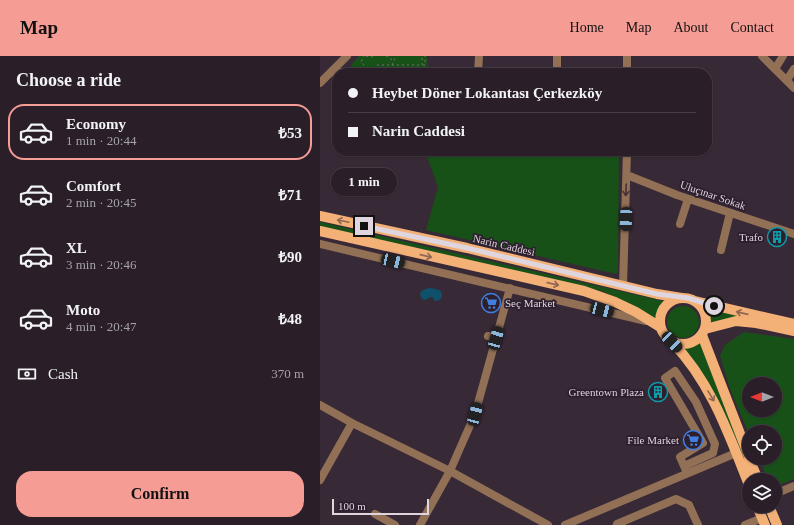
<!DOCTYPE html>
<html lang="en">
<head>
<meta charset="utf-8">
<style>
	body { margin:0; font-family:Georgia,serif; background:#362c35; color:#f1f3f6; height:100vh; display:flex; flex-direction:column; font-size:15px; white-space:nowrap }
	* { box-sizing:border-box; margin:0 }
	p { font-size:13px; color:#a5a2a8 }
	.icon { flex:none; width:22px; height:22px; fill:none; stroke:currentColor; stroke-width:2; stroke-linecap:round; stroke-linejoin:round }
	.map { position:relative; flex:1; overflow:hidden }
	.details { display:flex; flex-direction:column; background:#2a1f29; width:320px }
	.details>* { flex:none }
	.banner { position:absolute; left:12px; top:12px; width:380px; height:88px; border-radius:16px; box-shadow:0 1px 3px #0004,0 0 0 1px #463d46; display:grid; align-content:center; height:88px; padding:0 16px; background:#2a1f29 }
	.needle { width:26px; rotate:270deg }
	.fabs { position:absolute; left:422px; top:321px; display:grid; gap:8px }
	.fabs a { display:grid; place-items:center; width:40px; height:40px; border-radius:50%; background:#2a1f29; box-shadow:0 1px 3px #0004,0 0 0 1px #463d46; font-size:20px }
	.scale { position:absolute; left:12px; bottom:10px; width:97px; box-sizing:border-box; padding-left:4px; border:2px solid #dfd5de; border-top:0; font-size:11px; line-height:14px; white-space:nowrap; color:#dfd5de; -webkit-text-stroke:3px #2d1f2d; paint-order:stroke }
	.end { position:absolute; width:18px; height:18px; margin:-9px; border:5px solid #dfd5de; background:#111; box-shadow:0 0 0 2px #111 }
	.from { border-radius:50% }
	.bubble { position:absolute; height:28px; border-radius:14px; background:#2a1f29; box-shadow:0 1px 3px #0004,0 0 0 1px #463d46; font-size:13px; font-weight:700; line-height:28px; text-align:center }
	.car { position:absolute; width:12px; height:24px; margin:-12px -6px; border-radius:5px; box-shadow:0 0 3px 1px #0007; background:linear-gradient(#222 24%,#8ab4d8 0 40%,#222 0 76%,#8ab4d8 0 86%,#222 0) }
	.banner b { display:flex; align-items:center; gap:14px; height:38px; font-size:15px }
	.banner b+b { border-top:1px solid #463d46 }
	.banner i { width:10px; height:10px; background:#f1f3f6 }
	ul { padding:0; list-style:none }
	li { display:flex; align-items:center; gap:12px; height:56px; margin:0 8px 6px; padding:0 8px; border:2px solid transparent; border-radius:16px }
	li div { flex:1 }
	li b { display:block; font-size:15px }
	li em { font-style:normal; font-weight:700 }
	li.current { border-color:#f59c94 }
	li>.icon { width:36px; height:36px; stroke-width:1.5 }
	h2 { padding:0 16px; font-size:18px; line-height:48px }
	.pay { display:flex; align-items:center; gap:10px; height:44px; padding:0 16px; font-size:15px }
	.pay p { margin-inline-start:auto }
	.cta { display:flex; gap:8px; margin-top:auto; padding:8px 16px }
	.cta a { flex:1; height:46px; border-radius:16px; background:#f59c94; color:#111; font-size:16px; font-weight:700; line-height:46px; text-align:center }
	header { display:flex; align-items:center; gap:24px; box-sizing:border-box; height:56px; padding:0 20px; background:#f59c94; color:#111 }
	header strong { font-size:19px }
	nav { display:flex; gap:22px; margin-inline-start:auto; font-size:14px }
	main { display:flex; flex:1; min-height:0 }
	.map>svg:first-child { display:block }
</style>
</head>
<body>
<header>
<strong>Map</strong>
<nav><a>Home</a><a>Map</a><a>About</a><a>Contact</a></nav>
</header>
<main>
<section class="details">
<h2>Choose a ride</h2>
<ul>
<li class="current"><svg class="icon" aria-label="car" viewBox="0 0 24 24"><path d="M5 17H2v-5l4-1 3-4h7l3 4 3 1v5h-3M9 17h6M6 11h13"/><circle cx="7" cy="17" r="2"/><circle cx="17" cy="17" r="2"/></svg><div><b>Economy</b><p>1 min · 20:44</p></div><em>₺53</em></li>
<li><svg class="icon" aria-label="car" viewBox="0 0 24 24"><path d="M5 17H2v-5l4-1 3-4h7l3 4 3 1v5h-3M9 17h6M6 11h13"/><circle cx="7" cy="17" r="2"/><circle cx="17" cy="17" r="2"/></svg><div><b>Comfort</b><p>2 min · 20:45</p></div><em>₺71</em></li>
<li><svg class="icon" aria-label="car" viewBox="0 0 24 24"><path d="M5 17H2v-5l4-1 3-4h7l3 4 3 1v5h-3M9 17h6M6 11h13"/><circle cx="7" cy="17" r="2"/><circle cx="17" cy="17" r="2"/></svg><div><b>XL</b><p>3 min · 20:46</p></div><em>₺90</em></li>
<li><svg class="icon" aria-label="car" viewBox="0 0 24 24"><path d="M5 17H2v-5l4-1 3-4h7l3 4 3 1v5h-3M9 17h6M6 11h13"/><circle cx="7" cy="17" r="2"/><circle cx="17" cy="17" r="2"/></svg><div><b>Moto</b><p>4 min · 20:47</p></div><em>₺48</em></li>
</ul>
<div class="pay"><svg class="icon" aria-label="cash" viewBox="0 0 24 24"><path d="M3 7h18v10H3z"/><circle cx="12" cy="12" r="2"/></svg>Cash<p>370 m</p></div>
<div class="cta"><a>Confirm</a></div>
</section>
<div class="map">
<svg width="474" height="469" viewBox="0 0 474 469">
	<rect width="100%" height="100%" fill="#382937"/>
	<path fill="#185118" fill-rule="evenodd" d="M39 0H107L108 12 33 13 31 9Z
		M105 95H299L298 216 296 218 106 174 118 131Z
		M0 166 313 238 343 245 344 247 340 253 335 263 309 247 282 235 0 170Z
		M347 266a16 16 0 1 1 32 0a16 16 0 1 1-32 0Z
		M387 254H393L474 271 408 262 391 268Z
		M424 276 474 283V423L455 431V424H448L439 402H455V376H429V378L410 333 400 300 405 289ZM429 328H455V354H429Z
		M381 283 437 424H429L360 291 372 289Z"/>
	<path fill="#0f506b" d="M110 232 116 233 121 235 122 240 120 244 115 245 112 241H110L106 244 102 243C97 236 103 233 110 232Z"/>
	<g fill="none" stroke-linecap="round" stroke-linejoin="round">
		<path stroke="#7a6d79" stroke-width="1" stroke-dasharray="2 3" stroke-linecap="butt" d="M46 0 51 1 56 0
			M66 0 74 5
			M44 9 41 6 44 0
			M57 9H102V0
			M72 9 76 0
			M103 9H105V0"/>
		<path stroke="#917055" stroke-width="8" d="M442 0 474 32
			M455 13 463 0
			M11 16 73 17
			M158 17 159 0
			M237 17V0
			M307 17V0
			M467 24 474 13
			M0 27 27 0
			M307 119 357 139 474 178
			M360 168 368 143
			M0 188 326 265
			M401 194 410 157
			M303 230 307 95
			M168 280 176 282
			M0 349 32 367 0 424
			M32 367 130 415 228 469
			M364 410 393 397 395 388 376 346 355 315 345 322 383 387 360 401 367 417
			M455 438 474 430
			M55 458 75 469
			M100 469 130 415 155 358 190 232
			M245 469 416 397
			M298 469 297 468 356 443 369 449 378 469
			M425 469 442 462"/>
		<path stroke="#f3b077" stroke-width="10" d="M0 160 147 192 337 238 362 242
			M0 175 264 235 295 246 316 256 340 271
			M340 265a23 23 0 1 1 46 0a23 23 0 1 1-46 0Z
			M375 245 474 268
			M385 273 416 265 436 267 474 275
			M382 279 429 401
			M352 286C391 326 409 379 429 429
			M429 402 438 424
			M437 450 445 469
			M449 450 457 469"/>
	</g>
	<defs><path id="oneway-shaft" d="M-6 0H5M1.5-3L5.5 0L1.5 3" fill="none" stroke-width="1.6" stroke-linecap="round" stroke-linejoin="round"/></defs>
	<use stroke="#463337" href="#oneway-shaft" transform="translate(306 134) rotate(92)"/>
	<g stroke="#906852">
		<use href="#oneway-shaft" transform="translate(23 165) rotate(-168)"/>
		<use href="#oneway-shaft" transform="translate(106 200) rotate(13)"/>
		<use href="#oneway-shaft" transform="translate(233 228) rotate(13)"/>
		<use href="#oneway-shaft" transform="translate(422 257) rotate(-167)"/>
		<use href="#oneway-shaft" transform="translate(391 340) rotate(59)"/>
	</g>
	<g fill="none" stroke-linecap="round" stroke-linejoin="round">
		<path stroke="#dfd5de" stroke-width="5" d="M44 170 147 192 337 238 368 242 394 250"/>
	</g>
	<defs>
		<symbol id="building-ring" viewBox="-11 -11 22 22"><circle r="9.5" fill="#2d1f2d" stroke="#0f9aa8" stroke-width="1.5"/><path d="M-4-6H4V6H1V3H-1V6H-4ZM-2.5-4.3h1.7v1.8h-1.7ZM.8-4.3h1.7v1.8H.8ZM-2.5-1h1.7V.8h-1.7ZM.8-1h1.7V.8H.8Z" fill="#0f9aa8"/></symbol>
		<symbol id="supermarket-ring" viewBox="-11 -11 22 22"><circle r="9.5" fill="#2d1f2d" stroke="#3f7fe0" stroke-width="1.5"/><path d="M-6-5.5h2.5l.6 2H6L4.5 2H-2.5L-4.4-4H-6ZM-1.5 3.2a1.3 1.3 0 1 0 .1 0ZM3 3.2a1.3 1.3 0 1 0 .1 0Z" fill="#3f7fe0"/></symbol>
	</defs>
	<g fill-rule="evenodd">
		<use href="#building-ring" x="446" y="170" width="22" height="22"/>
		<use href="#supermarket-ring" x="160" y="236" width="22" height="22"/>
		<use href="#building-ring" x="327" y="325" width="22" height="22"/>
		<use href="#supermarket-ring" x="362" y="373" width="22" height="22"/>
	</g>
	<g text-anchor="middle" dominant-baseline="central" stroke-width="3.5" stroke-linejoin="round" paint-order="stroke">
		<g font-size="11" fill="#dfd5de" stroke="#2d1f2d">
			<text transform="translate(393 139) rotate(19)">Uluçınar Sokak</text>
			<text transform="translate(184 189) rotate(13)">Narin Caddesi</text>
		</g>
		<g font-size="11" fill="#dfd5de" stroke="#2d1f2d" text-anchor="end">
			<text x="443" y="181">Trafo</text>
			<text x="185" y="247" text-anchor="start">Seç Market</text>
			<text x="324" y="336">Greentown Plaza</text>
			<text x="359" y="384">File Market</text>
		</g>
	</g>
</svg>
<div class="fabs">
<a><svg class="needle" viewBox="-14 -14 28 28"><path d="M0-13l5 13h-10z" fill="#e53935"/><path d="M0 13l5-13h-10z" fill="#a5a2a8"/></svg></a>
<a><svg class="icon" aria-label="locate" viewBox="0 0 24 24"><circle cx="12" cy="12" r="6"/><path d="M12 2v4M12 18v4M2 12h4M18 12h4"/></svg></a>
<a><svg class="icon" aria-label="layers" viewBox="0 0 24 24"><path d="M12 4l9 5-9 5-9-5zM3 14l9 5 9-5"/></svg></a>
</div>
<div class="scale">100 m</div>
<i class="end from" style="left:394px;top:250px"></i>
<i class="end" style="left:44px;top:170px"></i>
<div class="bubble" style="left:11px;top:112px;width:66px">1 min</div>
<i class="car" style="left:306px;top:163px;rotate:182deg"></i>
<i class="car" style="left:73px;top:205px;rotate:103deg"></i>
<i class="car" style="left:282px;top:254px;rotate:105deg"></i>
<i class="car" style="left:176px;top:282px;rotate:16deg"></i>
<i class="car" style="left:352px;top:286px;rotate:136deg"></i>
<i class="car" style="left:155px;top:358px;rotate:15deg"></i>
<div class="banner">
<b><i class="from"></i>Heybet Döner Lokantası Çerkezköy</b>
<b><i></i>Narin Caddesi</b>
</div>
</div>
</main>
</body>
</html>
